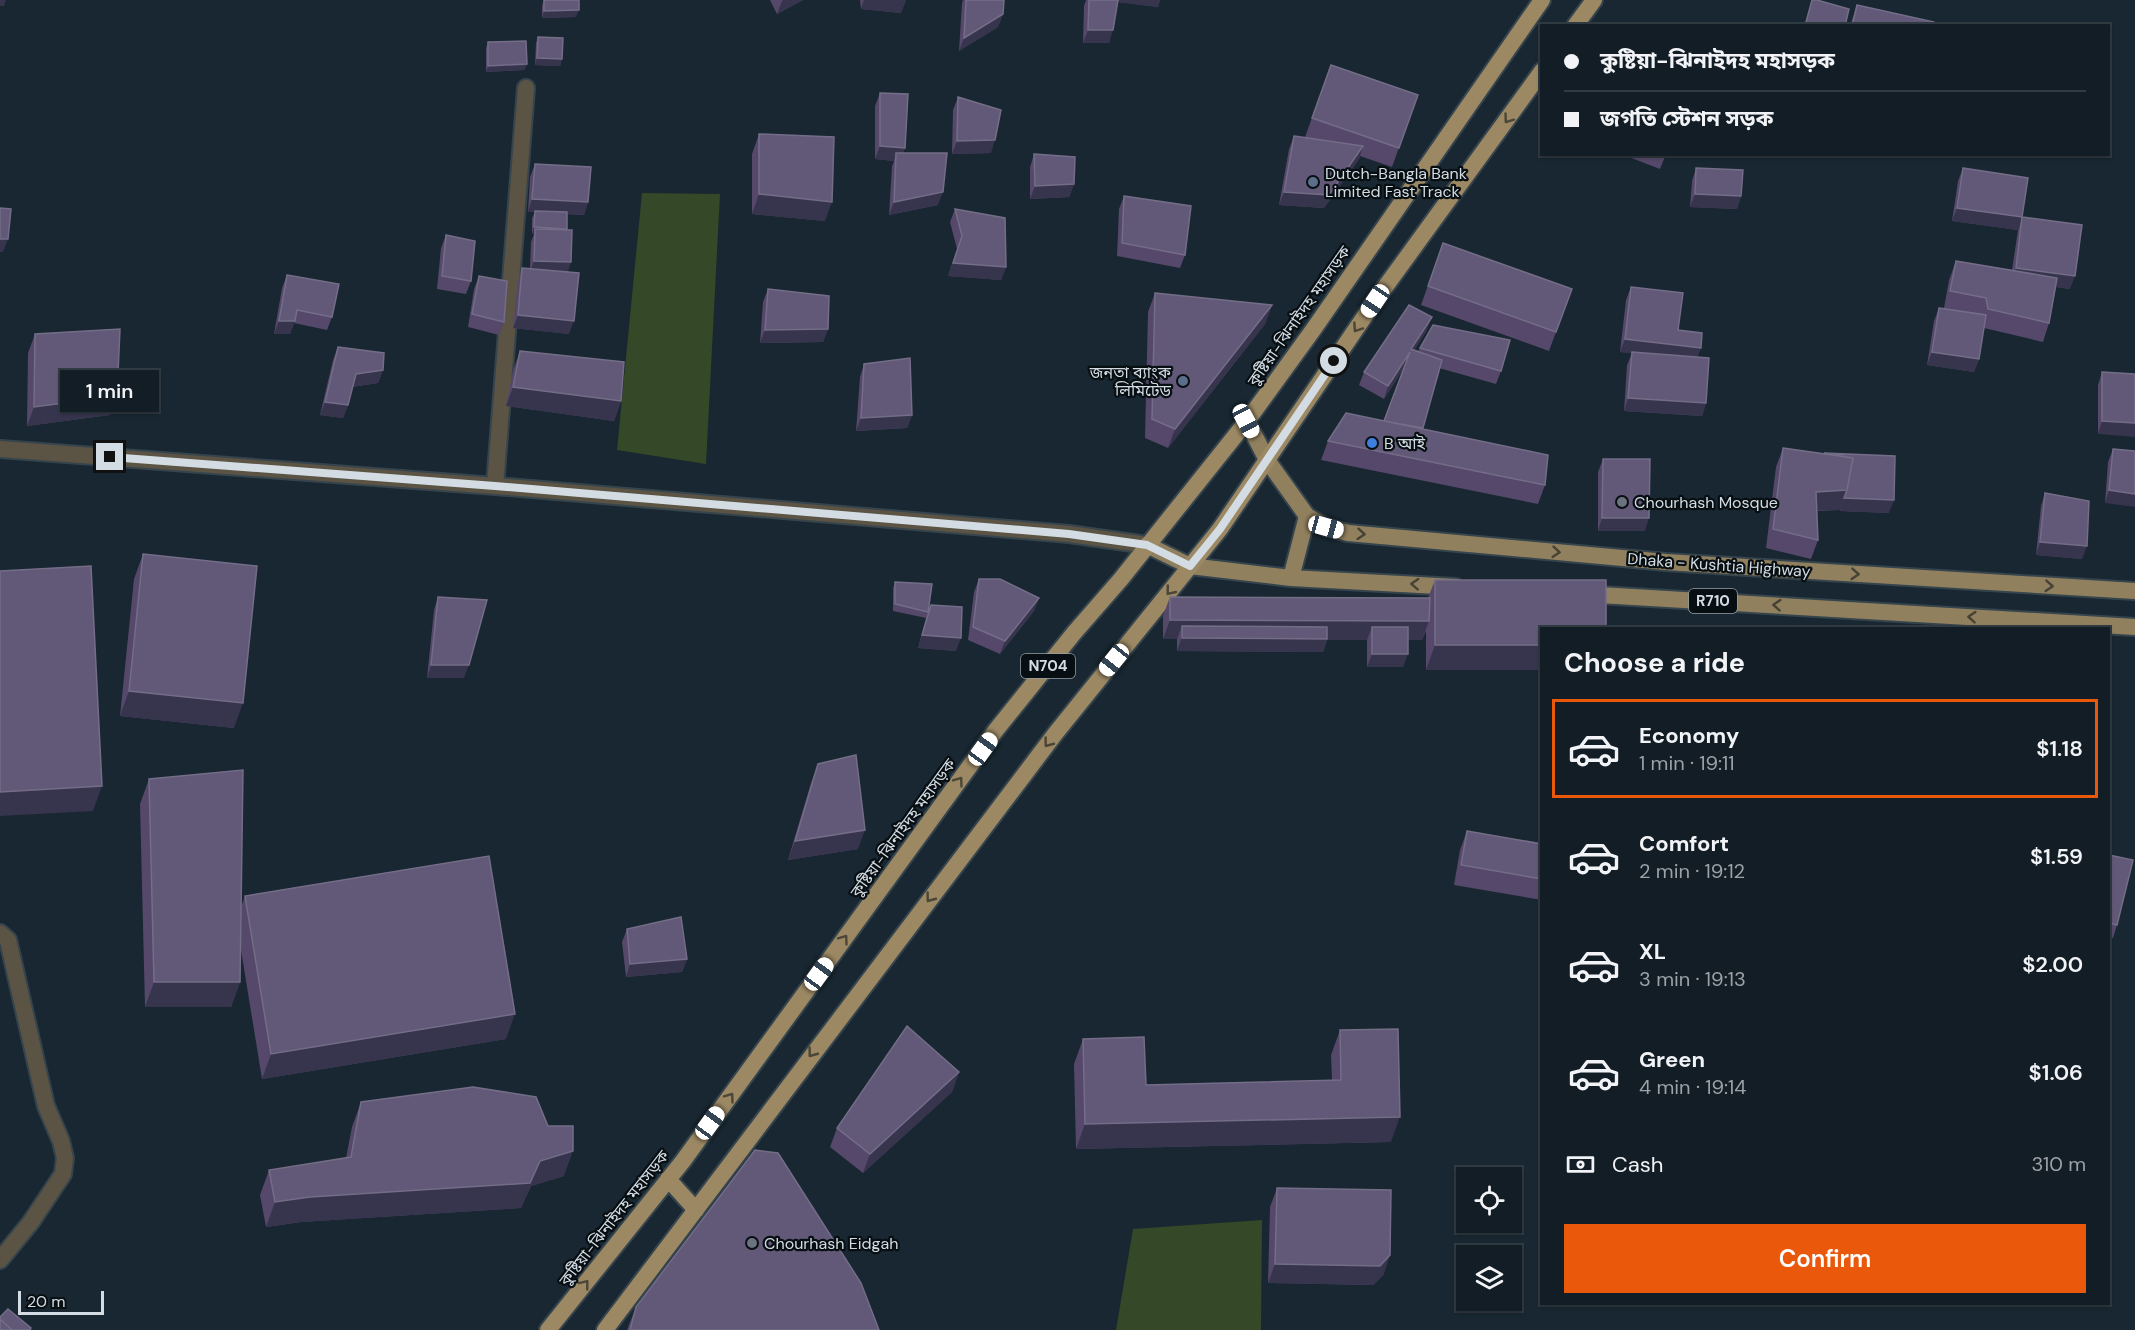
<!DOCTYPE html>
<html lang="en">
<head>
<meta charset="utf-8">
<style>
	body { margin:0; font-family:"DM Sans","Noto Sans Bengali",sans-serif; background:#1b262d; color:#f1f3f6; height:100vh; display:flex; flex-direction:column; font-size:22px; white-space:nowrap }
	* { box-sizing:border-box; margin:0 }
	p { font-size:20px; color:#9ca2a7 }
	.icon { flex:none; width:33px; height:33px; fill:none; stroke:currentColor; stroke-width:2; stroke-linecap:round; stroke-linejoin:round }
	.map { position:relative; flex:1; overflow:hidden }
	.drawer { position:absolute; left:1540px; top:627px; width:570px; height:678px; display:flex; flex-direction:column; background:#121d25; border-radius:0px; box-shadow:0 2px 4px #0004,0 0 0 2px #313b42 }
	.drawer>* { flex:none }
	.top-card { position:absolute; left:1540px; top:24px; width:570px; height:132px; border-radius:0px; box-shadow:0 2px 4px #0004,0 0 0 2px #313b42; display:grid; align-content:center; height:132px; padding:0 24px; background:#121d25 }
	.fabs { position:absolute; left:1456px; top:1167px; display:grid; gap:12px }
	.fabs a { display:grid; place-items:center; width:66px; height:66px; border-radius:0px; background:#121d25; box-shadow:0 2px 4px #0004,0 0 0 2px #313b42; font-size:30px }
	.scale { position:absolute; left:18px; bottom:15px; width:86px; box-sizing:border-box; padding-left:6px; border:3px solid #d3dce3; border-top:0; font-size:16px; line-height:21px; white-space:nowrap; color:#d3dce3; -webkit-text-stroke:4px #080f13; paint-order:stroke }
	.end { position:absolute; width:27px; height:27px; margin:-14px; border:8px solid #d3dce3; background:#111; box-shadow:0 0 0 3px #111 }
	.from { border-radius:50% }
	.bubble { position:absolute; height:42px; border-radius:0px; background:#121d25; box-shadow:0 2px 4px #0004,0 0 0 2px #313b42; font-size:20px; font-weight:600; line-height:42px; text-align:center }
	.car { position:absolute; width:18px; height:36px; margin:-18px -9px; border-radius:8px; box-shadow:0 0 4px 2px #0007; background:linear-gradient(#fff 24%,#345 0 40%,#fff 0 76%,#345 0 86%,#fff 0) }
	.top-card b { display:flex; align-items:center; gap:21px; height:57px; font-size:22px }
	.top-card b+b { border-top:2px solid #313b42 }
	.top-card i { width:15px; height:15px; background:#f1f3f6 }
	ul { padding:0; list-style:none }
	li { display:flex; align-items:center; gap:18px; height:99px; margin:0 12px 9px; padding:0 12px; border:3px solid transparent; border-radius:0px }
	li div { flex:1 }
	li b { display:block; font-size:22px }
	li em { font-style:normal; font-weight:600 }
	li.selected { border-color:#ea580c }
	li>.icon { width:54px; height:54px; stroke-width:1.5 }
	h2 { padding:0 24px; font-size:27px; line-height:72px }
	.pay { display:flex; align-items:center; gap:15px; height:66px; padding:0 24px; font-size:22px }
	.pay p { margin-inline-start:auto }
	.button { display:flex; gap:12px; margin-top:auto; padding:12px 24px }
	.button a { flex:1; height:69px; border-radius:0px; background:#ea580c; color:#fff; font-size:24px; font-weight:600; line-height:69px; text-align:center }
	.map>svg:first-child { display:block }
</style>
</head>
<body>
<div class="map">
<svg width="2135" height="1330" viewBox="0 0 2135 1330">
	<rect width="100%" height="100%" fill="#182731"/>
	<path fill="#354827" d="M642 193 720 194 706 464 617 450Z
		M1262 1220 1261 1330H1116L1133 1229Z"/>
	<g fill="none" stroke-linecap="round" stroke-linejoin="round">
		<defs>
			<path id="minor" d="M495 486 526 88
				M0 933 8 940 46 1106 61 1141 65 1158 63 1174 31 1222 0 1260"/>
			<path id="tertiary" d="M0 449 495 486 1069 534 1147 545"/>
			<path id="primary" d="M1247 421 1267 460 1307 516 1291 578
				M1307 516 1326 527 1348 533 1666 562 2135 591
				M1147 545 1190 566 1291 578 1456 587
				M1583 594 2135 627"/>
			<path id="trunk" d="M1575 26 1594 0
				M668 1179 696 1210
				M548 1330 683 1161 996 730 1074 633 1121 579 1247 421 1313 330 1542 0
				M605 1330 1055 734 1220 529 1375 301 1542 71"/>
		</defs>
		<use href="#minor" stroke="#36444d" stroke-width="20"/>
		<use href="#tertiary" stroke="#36444d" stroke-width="20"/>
		<use href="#primary" stroke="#36444d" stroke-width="20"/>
		<use href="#trunk" stroke="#36444d" stroke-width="20"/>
		<use href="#minor" stroke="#5b5343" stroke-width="16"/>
		<use href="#tertiary" stroke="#5b5343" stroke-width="16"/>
		<use href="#primary" stroke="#91805e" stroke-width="16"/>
		<use href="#trunk" stroke="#9c8964" stroke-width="16"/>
	</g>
	<path fill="#55486a" d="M544 0 576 17 542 18V6Z
		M770 0H803L777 14Z
		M860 0H906L901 13 861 9Z
		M963 0H1004L1003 14 998 27 959 51 962 3Z
		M1086 0H1160L1158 7 1118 2 1109 43H1083L1084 6Z
		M1812 0 1845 26H1804Z
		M1857 5 1933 26H1850Z
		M538 37 562 59 560 66 535 65 536 43Z
		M488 42 527 64 524 70 486 72V48Z
		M1331 65 1418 95 1392 167 1360 156 1359 159 1324 208 1279 205 1289 149 1294 136 1310 139 1305 137Z
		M880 93 905 148 903 153 938 205 889 215 892 166 894 161 875 159V106Z
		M958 97 991 153 952 154 953 110Z
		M759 134 825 221 752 214V154Z
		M1034 154 1074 184 1069 197 1030 199V167Z
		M1621 154H1666L1660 169Z
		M535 164 588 202 584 215 567 214 566 230 569 334 513 328 518 281 522 268 530 269 531 242 534 234H532V218L535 212H528L530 177Z
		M1696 168 1741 196 1737 209 1690 207 1692 181Z
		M1963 168 2018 230 1952 221 1958 181Z
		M1124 196 1185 255 1180 268 1117 256 1119 209Z
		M955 209 1006 267 1001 280 948 276 957 249 950 222Z
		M2022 217 2070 289 2056 287 2049 323 2043 342 1984 328 1979 359 1974 372 1927 365 1934 321 1939 308H1944L1949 280 1956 261 2012 270 2018 230Z
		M446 235 471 281 466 294 437 289 441 248Z
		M1443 243 1572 289 1549 351 1421 305Z
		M287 275 332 317 327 330 294 323 290 334H274L282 288Z
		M479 276 504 322 499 335 468 327 474 289Z
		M1631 287 1678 330 1701 348 1697 357 1706 403 1702 416 1624 411 1627 365 1632 353 1620 352 1626 300Z
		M768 289 828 329 823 342 760 343 763 302Z
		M1155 293 1272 305 1265 324 1168 448 1145 438 1148 312Z
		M1427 330 1414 350 1418 351 1420 348 1501 371 1496 384 1439 368 1423 429 1545 485 1538 504 1321 460 1328 441 1384 421 1405 366 1384 399 1359 385 1364 372Z
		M35 334 117 396 110 415 27 426 28 353Z
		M338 347 383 370 378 383 352 387 348 405 343 418 320 415 333 360Z
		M520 351 621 401 614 421 506 406 513 371Z
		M864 364 912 415 907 428 856 431 860 377Z
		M2102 372 2135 374 2098 434V385Z
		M1783 448 1889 513 1840 511V510L1817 511 1818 540 1811 559 1766 548 1776 467Z
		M2113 449 2135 451 2105 503 2108 462Z
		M1603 459 1645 531H1598V472Z
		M2045 493 2082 559 2036 555 2041 506Z
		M143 554 234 728 120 716 134 579Z
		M979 579 1039 598 1034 611 1000 654 968 640 974 592Z
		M1435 580H1606L1426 670V631L1422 640H1408L1403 667H1367V640H1327L1323 652 1177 651V639H1163V616L1170 597 1428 598Z
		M895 582 928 611 956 651 918 648 926 618 893 611V588Z
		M438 597 464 678H427L434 610Z
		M818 764 858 849 788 860 811 783Z
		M149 779 241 907 245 896 506 1039 262 1079 241 950 240 982 231 1007H145L140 804Z
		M1467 831 1542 844V900L1454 885 1460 850Z
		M2109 855 2117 925 2113 938 2109 937Z
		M627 929 687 959 682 972 626 977 622 942Z
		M1340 1030 1391 1142 1076 1149 1074 1064 1083 1039 1146 1085 1332 1081 1331 1055Z
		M959 1072 952 1092 863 1173 830 1147 837 1128Z
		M361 1102 564 1176 531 1186 521 1208 301 1222 266 1227 260 1195 269 1170 346 1158 352 1127Z
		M1277 1188 1384 1274 1373 1285 1268 1283 1270 1207Z
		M636 1307 879 1330H627Z"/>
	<path fill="#37344e" d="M0 0H6L4 6H0Z
		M783 0H803L777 14 782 1Z
		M864 0H906L901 13 861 9Z
		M1103 0H1160L1158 7Z
		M579 10 576 17 542 18 544 11Z
		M1003 14 998 27 959 51 964 38Z
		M1088 30H1113L1109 43H1083Z
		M537 58 562 59 560 66 535 65Z
		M527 64 524 70 486 72 488 66Z
		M995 140 991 153 952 154 957 141Z
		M880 146 905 148 900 161 896 153 894 161 875 159Z
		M1363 146 1359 159 1324 208 1279 205 1284 192Z
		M1074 184 1069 197 1030 199 1035 186Z
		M943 192 938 205 889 215 894 202Z
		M759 194 832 202 825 221 752 214Z
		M1695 194 1741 196 1737 209 1690 207Z
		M532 199 588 202 584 215 528 212Z
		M1957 208 2022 217 2018 230 1952 221Z
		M534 227 567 229 564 235 535 229 534 234H532Z
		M0 239H8L3 252H0Z
		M534 261 571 262 567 275 529 274Z
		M953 263 1006 267 1001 280 948 276Z
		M2016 268 2075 276 2070 289 2011 281Z
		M1272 305 1265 324 1168 448 1175 429Z
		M518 315 574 321 569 334 513 328Z
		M1432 317 1427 330 1407 362 1411 349Z
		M279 321H295L290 334H274Z
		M828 329 823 342 760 343 765 330Z
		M1625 339 1701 348 1696 361 1620 352Z
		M1410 352 1406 365 1384 399 1388 386Z
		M1932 352 1979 359 1974 372 1927 365Z
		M383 370 378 383 351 387 356 374Z
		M513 387 621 401 614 421 506 406Z
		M117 396 110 415 27 426 34 407Z
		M1628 398 1706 403 1702 416 1624 411Z
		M325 402 348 405 343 418 320 415Z
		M912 415 907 428 856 431 861 418Z
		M2102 421 2135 423V437L2098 434Z
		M1847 490 1840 510 1809 511 1816 492Z
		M2109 490 2135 494V507L2105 503Z
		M1844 498 1894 500 1889 513 1840 511Z
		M1602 518H1649L1645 531H1598Z
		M2040 542 2087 546 2082 559 2036 555Z
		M1039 598 1034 611 1000 654 1005 641Z
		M1170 620 1429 621 1422 640H1372V627L1367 640H1327L1323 652 1177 651 1181 639 1182 626 1177 639H1163Z
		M922 635 961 638 956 651 918 648Z
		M1435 645H1542V670H1426Z
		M1372 654H1408L1403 667H1367Z
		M431 665H469L464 678H427Z
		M129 691 243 703 234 728 120 716Z
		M102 786 93 811 0 816V792Z
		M865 830 858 849 788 860 795 841Z
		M687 959 682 972 626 977 630 964Z
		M154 982H240L231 1007H145Z
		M515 1014 506 1039 262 1079 271 1054Z
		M959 1072 952 1092 863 1173 870 1154Z
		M1400 1117 1391 1142 1076 1149 1085 1124Z
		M573 1151 564 1176 531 1186 521 1208 301 1222 266 1227 275 1202 540 1161Z
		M1390 1255 1384 1274 1373 1285 1268 1283 1275 1264Z"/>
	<path fill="#625877" stroke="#746d88" stroke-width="1.5" d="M544 0H579V10L544 11Z
		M966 0H1004L1003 14 964 38Z
		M1089 0H1118L1113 30H1088Z
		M1812 0H1817L1849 9 1845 26H1805Z
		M1857 5 1934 22 1933 26H1852Z
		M538 37 563 38 562 59 537 58Z
		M526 41 527 64 488 66V42Z
		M1331 65 1418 95 1399 148 1312 118Z
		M880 93 908 94 905 148 880 146Z
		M958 97 1001 110 995 140 957 141Z
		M759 134 834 137 832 202 759 194Z
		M1294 136 1363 146 1329 195 1284 192Z
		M896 153H947L943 192 894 202Z
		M1034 154 1075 157 1074 184 1035 186Z
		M535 164 591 167 588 202 532 199Z
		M1696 168 1743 170 1741 196 1695 194Z
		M1963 168 2028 178 2022 217 1957 208Z
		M1124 196 1191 206 1185 255 1122 243Z
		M0 208 11 209 8 239H0Z
		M955 209 1005 218 1006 267 953 263 962 236Z
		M535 211 567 212V229L534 227Z
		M2022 217 2082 225 2075 276 2016 268Z
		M535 229 572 230 571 262 534 261Z
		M446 235 475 241 471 281 442 276Z
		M1443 243 1572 289 1556 332 1428 286Z
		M1956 261 2057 278 2049 323 1988 309 1986 298 1950 291Z
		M522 268 579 273 574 321 518 315Z
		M287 275 339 284 332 317 297 310 295 321H279Z
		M479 276 507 281 504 322 472 314Z
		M1631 287 1683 293 1678 330 1702 333 1701 348 1625 339Z
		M768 289 829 296 828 329 765 330Z
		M1155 293 1272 305 1175 429 1152 419Z
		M1409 305 1432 317 1411 349 1442 360 1423 428 1384 421 1410 352 1388 386 1364 372Z
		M1939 308 1986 315 1979 359 1932 352Z
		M1433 325 1510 340 1501 371 1420 348Z
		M120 329 117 396 34 407 35 334Z
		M338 347 384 353 383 370 356 374 348 405 325 402Z
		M520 351 624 362 621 401 513 387Z
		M1632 352 1709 358 1706 403 1628 398Z
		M910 358 912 415 861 418 864 364Z
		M2102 372 2135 374V423L2102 421Z
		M1346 413 1548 455 1545 485 1328 441Z
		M1783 448 1853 458 1847 490 1816 492 1818 540 1773 529Z
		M2113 449 2135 451V494L2109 490Z
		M1824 453 1895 456 1894 500 1844 498 1847 490 1853 458Z
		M1603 459H1650L1649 518H1602Z
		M2045 493 2089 501 2087 546 2040 542Z
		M143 554 257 566 243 703 129 691Z
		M91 566 102 786 0 792V571Z
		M979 579H1000L1039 598 1005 641 973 627Z
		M1435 580H1606V628H1542V645H1435Z
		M895 582 932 584 928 612 895 604Z
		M438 597 487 600 469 665H431Z
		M1170 597 1430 598 1429 621 1170 620Z
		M931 605 962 607 961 638 922 635Z
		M1182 626 1327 627V639L1182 638Z
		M1372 627H1408V654H1372Z
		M856 755 865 830 795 841 818 764Z
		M243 770 240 982H154L149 779Z
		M1467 831 1542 844V879L1461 865Z
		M2109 855 2133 860 2117 925 2109 923Z
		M489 856 515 1014 271 1054 245 896Z
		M681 917 687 959 630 964 627 929Z
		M907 1026 959 1072 870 1154 837 1128Z
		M1398 1029 1400 1117 1085 1124 1083 1039 1144 1037 1146 1085 1341 1080 1340 1030Z
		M473 1087 536 1097 548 1126H573V1151L540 1161 530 1183 310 1197 275 1202 269 1170 351 1157 361 1102Z
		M755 1150 778 1153 861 1283 879 1330H630L636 1307Z
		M1277 1188 1391 1190 1390 1255 1380 1266 1275 1264Z
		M8 1309 31 1328 30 1330H12L0 1319V1317Z
		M0 1319 12 1330H0Z"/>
	<defs><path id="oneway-chevron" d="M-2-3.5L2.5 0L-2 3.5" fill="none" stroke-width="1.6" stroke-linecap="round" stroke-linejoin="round" transform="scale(1.5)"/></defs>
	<g stroke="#4b4637">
		<use href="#oneway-chevron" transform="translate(1508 119) rotate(126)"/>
		<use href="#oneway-chevron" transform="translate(1357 328) rotate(124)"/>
		<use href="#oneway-chevron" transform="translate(1170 591) rotate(129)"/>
		<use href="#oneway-chevron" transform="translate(1048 743) rotate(127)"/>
		<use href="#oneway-chevron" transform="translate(959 781) rotate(-54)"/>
		<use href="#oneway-chevron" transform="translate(930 898) rotate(127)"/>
		<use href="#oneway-chevron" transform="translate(844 939) rotate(-54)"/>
		<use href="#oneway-chevron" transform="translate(812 1053) rotate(127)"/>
		<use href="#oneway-chevron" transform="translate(730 1097) rotate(-54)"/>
		<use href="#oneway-chevron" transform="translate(585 1284) rotate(-52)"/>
	</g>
	<g stroke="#464235">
		<use href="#oneway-chevron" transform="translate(1361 534) rotate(5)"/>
		<use href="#oneway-chevron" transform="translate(1556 552) rotate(5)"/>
		<use href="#oneway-chevron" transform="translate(1855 574) rotate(4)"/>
		<use href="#oneway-chevron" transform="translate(1415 584) rotate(-177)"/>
		<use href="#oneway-chevron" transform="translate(2049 586) rotate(4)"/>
		<use href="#oneway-chevron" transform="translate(1777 605) rotate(-176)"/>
		<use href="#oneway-chevron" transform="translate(1972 617) rotate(-176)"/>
	</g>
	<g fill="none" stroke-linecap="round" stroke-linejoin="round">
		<path stroke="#d3dce3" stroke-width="8" d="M110 457 495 486 1069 534 1147 545 1190 566 1220 529 1334 361"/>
	</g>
	<g fill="#5c6f8a" stroke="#080f13" stroke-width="2">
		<circle cx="1313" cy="182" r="6"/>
		<circle cx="1183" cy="381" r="6"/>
	</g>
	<circle fill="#3f7fe0" stroke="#080f13" stroke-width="2" cx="1372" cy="443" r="6"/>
	<g fill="#6b7280" stroke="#080f13" stroke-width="2">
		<circle cx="1622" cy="502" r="6"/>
		<circle cx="752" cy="1243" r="6"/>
	</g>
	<g text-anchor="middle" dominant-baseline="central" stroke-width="4.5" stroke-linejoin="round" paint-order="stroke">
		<g fill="#080f13" stroke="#969ea5" stroke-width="1.5">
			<rect x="1689" y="589" width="48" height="24" rx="4.5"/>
			<rect x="1021" y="654" width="54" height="24" rx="4.5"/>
		</g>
		<g font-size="15" font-weight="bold" fill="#d3dce3">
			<text x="1713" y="601">R710</text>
			<text x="1048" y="666">N704</text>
		</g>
		<g font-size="16" fill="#d3dce3" stroke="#080f13" text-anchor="start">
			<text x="1325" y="173">Dutch-Bangla Bank<tspan x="1325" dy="18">Limited Fast Track</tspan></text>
			<text x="1171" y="372" text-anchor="end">জনতা ব্যাংক<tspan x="1171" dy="18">লিমিটেড</tspan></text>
			<text x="1384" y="443">B আই</text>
			<text x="1634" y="502">Chourhash Mosque</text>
			<text x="764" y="1243">Chourhash Eidgah</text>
		</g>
		<g font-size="16" fill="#d3dce3" stroke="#080f13">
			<text transform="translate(1299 316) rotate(-55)">কুষ্টিয়া-ঝিনাইদহ মহাসড়ক</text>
			<text transform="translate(1719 565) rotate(4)">Dhaka - Kushtia Highway</text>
			<text transform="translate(903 828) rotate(-54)">কুষ্টিয়া-ঝিনাইদহ মহাসড়ক</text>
			<text transform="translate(614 1218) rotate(-52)">কুষ্টিয়া-ঝিনাইদহ মহাসড়ক</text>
		</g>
	</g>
</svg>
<div class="fabs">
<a><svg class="icon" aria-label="locate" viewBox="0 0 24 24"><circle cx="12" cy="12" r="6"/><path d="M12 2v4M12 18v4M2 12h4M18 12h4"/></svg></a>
<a><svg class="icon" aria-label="layers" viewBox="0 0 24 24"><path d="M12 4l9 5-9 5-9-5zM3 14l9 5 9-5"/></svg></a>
</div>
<div class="scale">20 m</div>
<i class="end from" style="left:1334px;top:361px"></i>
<i class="end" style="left:110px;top:457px"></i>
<div class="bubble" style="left:60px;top:370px;width:99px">1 min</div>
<i class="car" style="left:1375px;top:301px;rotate:214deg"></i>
<i class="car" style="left:1246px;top:421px;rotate:152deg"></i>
<i class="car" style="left:1326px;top:527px;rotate:105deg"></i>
<i class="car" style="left:1114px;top:660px;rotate:219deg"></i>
<i class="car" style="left:983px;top:749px;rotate:36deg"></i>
<i class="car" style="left:819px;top:974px;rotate:36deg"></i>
<i class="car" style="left:710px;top:1123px;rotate:36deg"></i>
<div class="top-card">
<b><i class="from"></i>কুষ্টিয়া-ঝিনাইদহ মহাসড়ক</b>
<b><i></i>জগতি স্টেশন সড়ক</b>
</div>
<section class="drawer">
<h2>Choose a ride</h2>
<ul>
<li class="selected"><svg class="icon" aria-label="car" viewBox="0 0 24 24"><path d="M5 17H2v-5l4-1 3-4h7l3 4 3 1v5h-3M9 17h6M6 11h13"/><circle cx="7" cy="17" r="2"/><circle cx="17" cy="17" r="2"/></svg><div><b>Economy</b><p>1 min · 19:11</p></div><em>$1.18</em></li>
<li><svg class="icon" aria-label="car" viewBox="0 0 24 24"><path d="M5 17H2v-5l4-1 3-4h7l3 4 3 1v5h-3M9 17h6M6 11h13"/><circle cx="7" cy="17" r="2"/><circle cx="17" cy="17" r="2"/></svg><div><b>Comfort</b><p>2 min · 19:12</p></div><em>$1.59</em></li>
<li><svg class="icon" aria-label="car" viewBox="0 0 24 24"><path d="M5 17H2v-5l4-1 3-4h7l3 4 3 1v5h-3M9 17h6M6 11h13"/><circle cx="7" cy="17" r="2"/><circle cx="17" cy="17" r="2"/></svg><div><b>XL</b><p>3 min · 19:13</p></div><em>$2.00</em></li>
<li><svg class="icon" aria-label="car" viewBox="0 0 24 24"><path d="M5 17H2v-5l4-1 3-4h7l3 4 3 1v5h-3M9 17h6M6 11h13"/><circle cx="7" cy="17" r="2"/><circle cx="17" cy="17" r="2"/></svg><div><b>Green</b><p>4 min · 19:14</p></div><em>$1.06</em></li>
</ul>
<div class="pay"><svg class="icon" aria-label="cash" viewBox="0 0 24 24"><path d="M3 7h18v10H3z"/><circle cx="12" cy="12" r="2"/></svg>Cash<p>310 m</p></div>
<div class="button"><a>Confirm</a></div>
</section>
</div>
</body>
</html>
